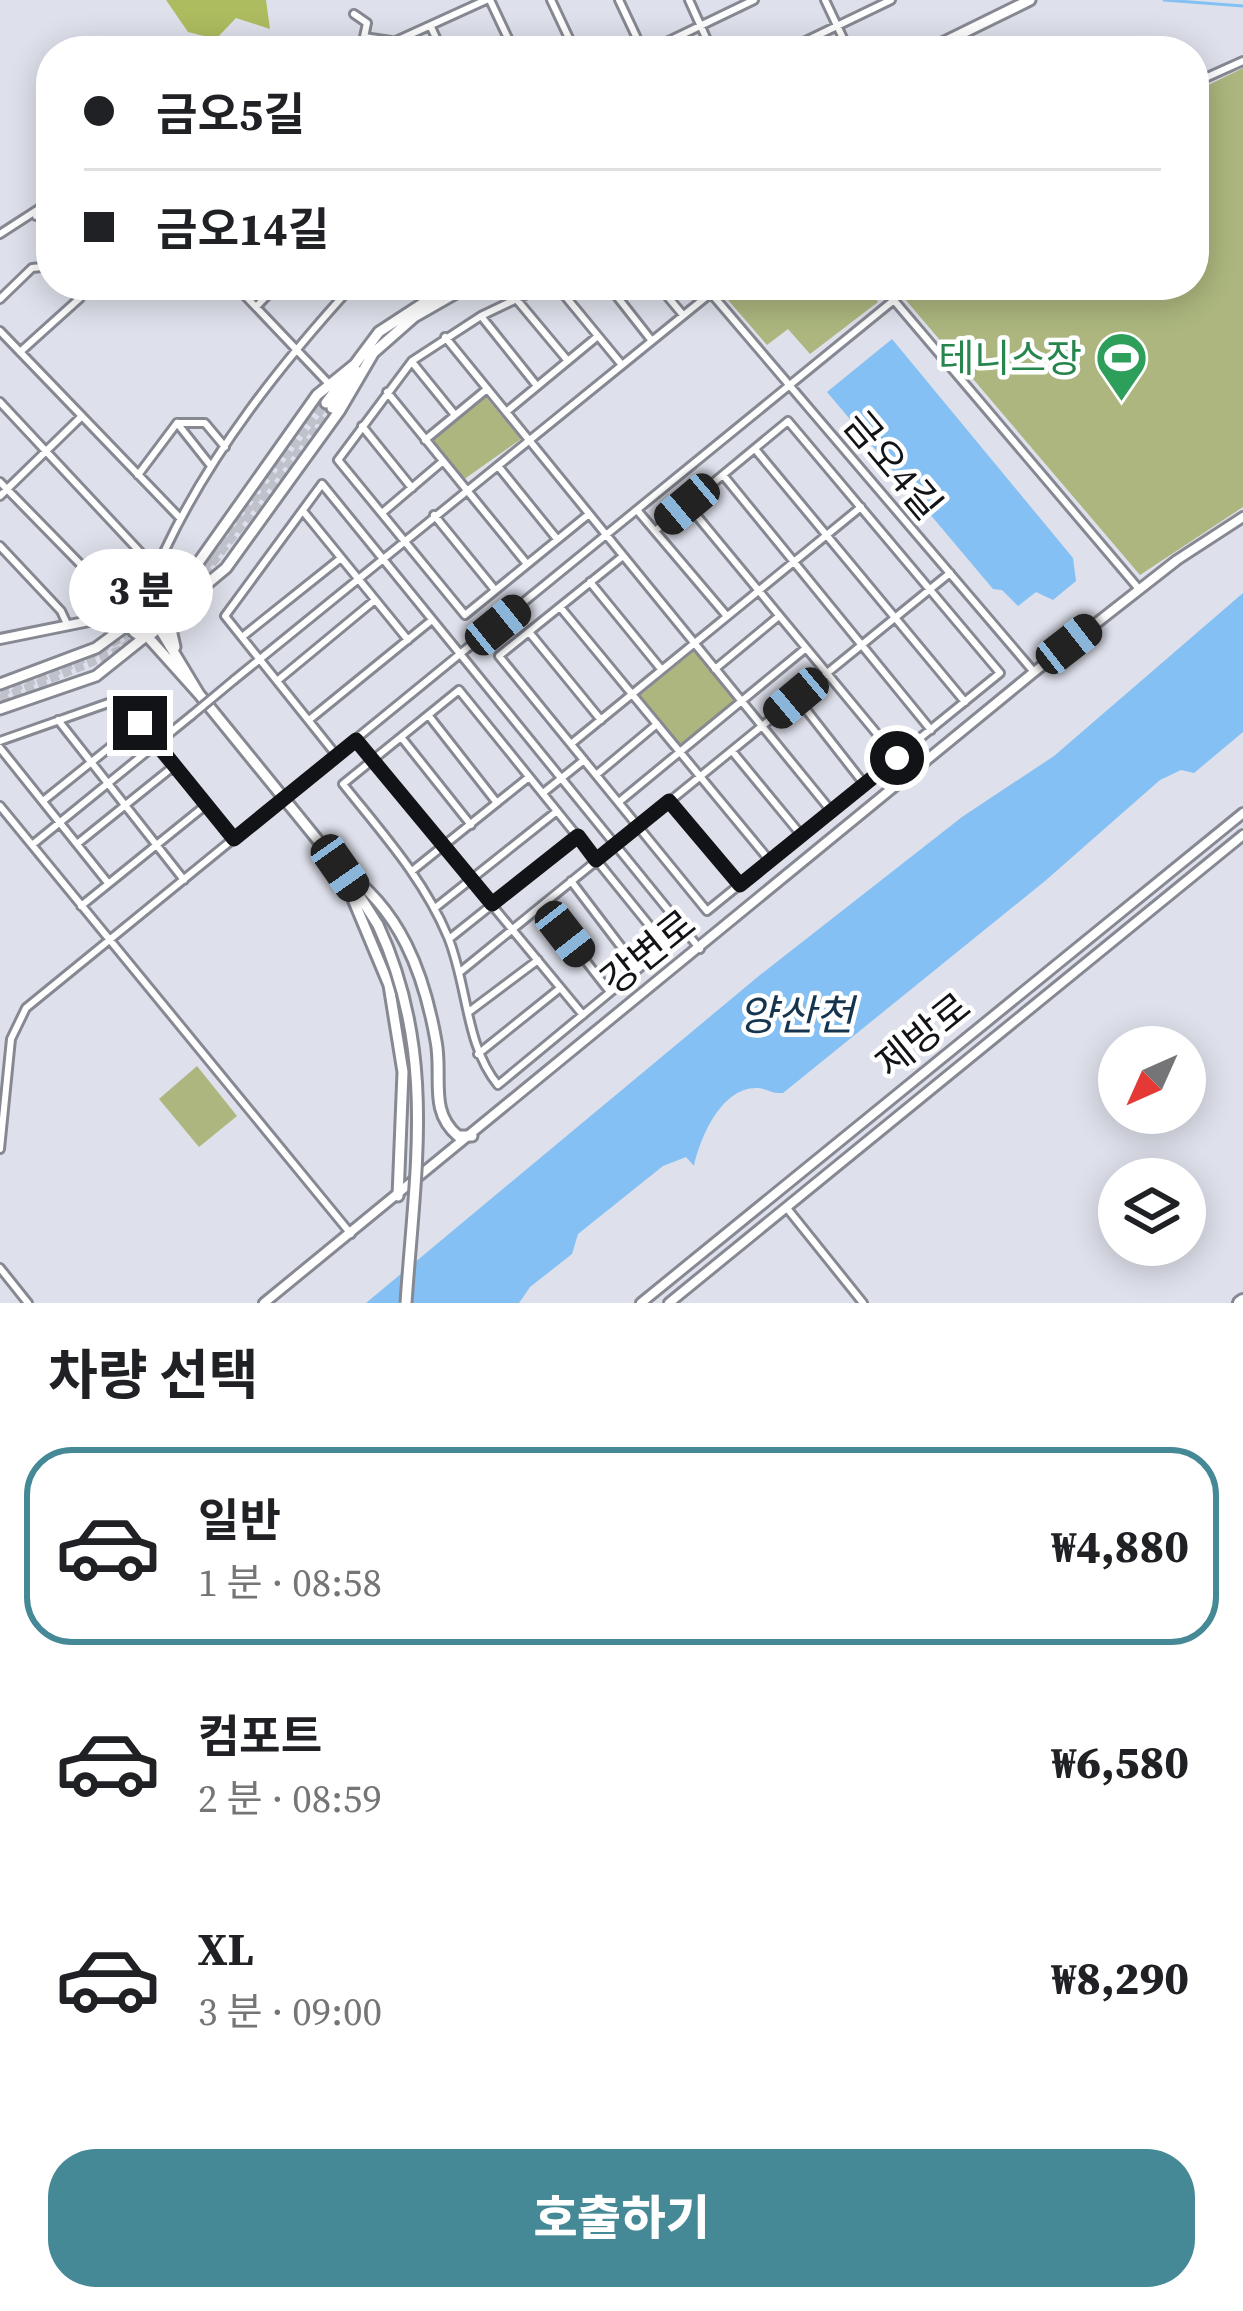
<!DOCTYPE html>
<html lang="ko">
<head>
<meta charset="utf-8">
<style>
	body { margin:0; font-family:"Source Serif 4","Noto Sans KR",serif; background:#f2f2f2; color:#202124; height:100vh; display:flex; flex-direction:column; font-size:45px; white-space:nowrap }
	* { box-sizing:border-box; margin:0 }
	p { font-size:39px; color:#757577 }
	.icon { flex:none; width:66px; height:66px; fill:none; stroke:currentColor; stroke-width:2; stroke-linecap:round; stroke-linejoin:round }
	.map { position:relative; height:1303px; overflow:hidden }
	.side { display:flex; flex-direction:column; background:#fff; flex:1 }
	.side>* { flex:none }
	.banner { position:absolute; left:36px; top:36px; width:1173px; height:264px; border-radius:48px; box-shadow:0 6px 30px #0003; display:grid; align-content:center; height:264px; padding:0 48px; background:#fff }
	.needle { width:78px; rotate:225deg }
	.buttons { position:absolute; left:1098px; top:1026px; display:grid; gap:24px }
	.buttons a { display:grid; place-items:center; width:108px; height:108px; border-radius:50%; background:#fff; box-shadow:0 6px 30px #0003; font-size:60px }
	.end { position:absolute; width:54px; height:54px; margin:-27px; border:15px solid #121316; background:#fff; box-shadow:0 0 0 6px #fff }
	.from { border-radius:50% }
	.bubble { position:absolute; height:84px; border-radius:42px; background:#fff; box-shadow:0 6px 30px #0003; font-size:39px; font-weight:800; line-height:84px; text-align:center }
	.car { position:absolute; width:36px; height:72px; margin:-36px -18px; border-radius:15px; box-shadow:0 0 9px 3px #0007; background:linear-gradient(#222 24%,#8ab4d8 0 40%,#222 0 76%,#8ab4d8 0 86%,#222 0) }
	.banner b { display:flex; align-items:center; gap:42px; height:114px; font-size:45px }
	.banner b+b { border-top:3px solid #e0e0e0 }
	.banner i { width:30px; height:30px; background:#202124 }
	ul { padding:0; list-style:none }
	li { display:flex; align-items:center; gap:36px; height:198px; margin:0 24px 18px; padding:0 24px; border:6px solid transparent; border-radius:48px }
	li div { flex:1 }
	li b { display:block; font-size:45px }
	li em { font-style:normal; font-weight:800 }
	li.on { border-color:#458997 }
	li>.icon { width:108px; height:108px; stroke-width:1.5 }
	h2 { padding:0 48px; font-size:54px; line-height:144px }
	.button { display:flex; gap:24px; margin-top:auto; padding:24px 48px }
	.button a { flex:1; height:138px; border-radius:48px; background:#458997; color:#fff; font-size:48px; font-weight:800; line-height:138px; text-align:center }
	.map>svg:first-child { display:block }
</style>
</head>
<body>
<div class="map">
<svg width="1243" height="1303" viewBox="0 0 1243 1303">
	<rect width="100%" height="100%" fill="#dee0eb"/>
	<path fill="#acb67e" d="M1243 68V507L1140 575 893 285H1194V92Z
		M715 285H864L878 302 810 354 788 329 767 345Z
		M485 396 521 439 463 480 432 444 433 438Z
		M695 650 736 700 680 745 639 696Z
		M197 1066 237 1116 199 1147 159 1099Z"/>
	<path fill="#adbc5f" d="M166 0H266L270 29 236 18 216 39 188 32Z"/>
	<path fill="#84c0f3" d="M892 339 1073 558 1076 581 1053 600 1036 592 1018 606 1002 590 993 589 827 392Z
		M1243 593V732L1194 773 1181 770 1160 780 1045 881 783 1093C771 1094 767 1088 756 1088 721 1088 700 1138 694 1166L686 1157 663 1166 578 1234 572 1254 530 1287 519 1303H366L760 975 962 817 1054 756Z"/>
	<g fill="none" stroke-linecap="round" stroke-linejoin="round">
		<path stroke="#84c0f3" stroke-width="3" d="M1164 0 1243 6"/>
		<path stroke="#bfc1cb" stroke-width="9" stroke-dasharray="9 4.5" stroke-linecap="butt" d="M205 567 326 403
			M0 692C60 672 108 651 157 611
			M0 699 121 650 189 593 332 408"/>
		<defs>
			<path id="street" d="M490 0 514 51
				M551 0 575 51
				M619 0 643 51
				M689 0 712 51
				M825 0 849 51
				M354 14 367 23 364 37 391 41
				M431 27 442 51
				M374 51 486 0
				M648 51 754 0
				M785 51 891 0
				M1194 83 1243 61
				M36 216H51
				M0 234 51 201
				M235 285 330 385
				M417 285 427 303
				M546 285 481 316 412 361 338 460 465 615 589 514
				M556 285 622 365
				M608 285 652 341
				M658 285 683 315
				M704 285 1034 672
				M881 285 1139 589
				M0 299 32 268 51 266
				M517 300 568 361
				M256 307 277 285
				M481 316 537 386
				M0 331 180 518
				M445 337 832 812
				M20 352 80 298 79 285
				M412 362 455 415
				M387 392 527 564
				M0 402 155 568
				M506 412 598 336
				M177 423H205L225 447
				M177 423 211 466
				M362 426 412 488
				M425 440 487 389
				M755 449 965 702
				M498 466 557 539
				M138 475 177 423
				M723 475 931 730
				M0 482 131 616
				M0 496 82 416
				M687 504 897 758
				M637 510 726 615
				M303 511 408 640
				M382 513 442 462
				M434 515 495 590
				M0 546 61 611 68 626
				M623 556 499 656 707 911 1000 673 788 421 655 531
				M590 582 661 669
				M560 607 770 861
				M141 608C144 586 156 568 166 548 212 451 281 364 353 285
				M529 632 601 720
				M242 637 341 558
				M715 669 779 616
				M234 680 711 293
				M277 681 375 600
				M459 690 666 946 498 1085C465 1045 468 986 448 937 424 879 382 833 343 784Z
				M797 698 865 785
				M429 716 497 803
				M58 720 184 880
				M309 720 432 620
				M401 737 471 825
				M0 741 117 700 234 839
				M356 741 583 1015
				M571 744 861 507
				M0 748 108 883
				M732 751 802 836
				M337 756 225 616 322 484 700 949
				M596 775 657 724
				M543 793 584 760
				M43 801 140 723
				M669 801 739 885
				M619 802 806 648
				M0 806 351 1234
				M77 844 174 766
				M32 845 192 715
				M412 871 529 777
				M571 881 638 969
				M542 905 610 992
				M81 906 206 805
				M435 908 557 811
				M449 939 577 837
				M460 972 950 573
				M470 1011 538 960
				M478 1054 559 989
				M0 1149 11 1039 26 1008 894 300
				M786 1207 863 1303
				M0 1268 28 1303"/>
			<path id="secondary" d="M0 639 109 617 130 618
				M264 1303 1034 672 1177 560 1243 517
				M641 1303 1243 813
				M669 1303 1243 835"/>
			<path id="primary" d="M926 51 1030 0
				M372 354 414 317 470 285
				M326 403 379 332 451 285
				M332 408 357 371
				M145 607 164 603 181 587 317 395 354 365
				M130 622a14 14 0 1 1 28 0a14 14 0 1 1-28 0Z
				M159 624 226 568 340 410 374 352
				M147 636 199 694 158 626
				M175 647 170 625 181 609
				M0 684 96 648 130 623
				M199 694 342 870
				M0 709 96 676 146 636
				M340 868 389 985 403 1072 398 1196
				M340 868C400 908 424 973 436 1041 443 1077 428 1111 458 1136H472
				M355 889 378 925"/>
			<path id="highway" d="M1240 1303 1243 1301"/>
		</defs>
		<use href="#street" stroke="#868892" stroke-width="12"/>
		<use href="#secondary" stroke="#868892" stroke-width="14"/>
		<use href="#primary" stroke="#868892" stroke-width="15"/>
		<use href="#highway" stroke="#868892" stroke-width="18"/>
		<use href="#street" stroke="#fff" stroke-width="6"/>
		<use href="#secondary" stroke="#fff" stroke-width="8"/>
		<use href="#primary" stroke="#fff" stroke-width="9"/>
		<use href="#highway" stroke="#fff" stroke-width="12"/>
		<defs>
			<path id="street-bridge" d="M192 715 234 680"/>
			<path id="primary-bridge" d="M378 925C437 1052 415 1169 406 1303"/>
		</defs>
		<use href="#street-bridge" stroke="#868892" stroke-width="12" stroke-linecap="butt"/>
		<use href="#primary-bridge" stroke="#868892" stroke-width="15" stroke-linecap="butt"/>
		<use href="#street-bridge" stroke="#fff" stroke-width="6"/>
		<use href="#primary-bridge" stroke="#fff" stroke-width="9"/>
	</g>
	<g fill="none" stroke-linecap="round" stroke-linejoin="round">
		<path stroke="#121316" stroke-width="15" d="M140 723 234 839 356 740 492 904 578 836 596 860 669 801 740 885 897 758"/>
	</g>
	<defs>
		<symbol id="stadium-pin" viewBox="-11 -11 22 30"><path d="M0 17L-7.5 6A9.5 9.5 0 1 1 7.5 6Z" fill="#2e9e5b" stroke="#fff"/><path d="M0-5a6.5 5 0 1 0 0 10a6.5 5 0 1 0 0-10ZM-3.5-1.8h7v3.6h-7Z" fill="#fff"/></symbol>
	</defs>
	<g fill-rule="evenodd">
		<use href="#stadium-pin" x="1092" y="328" width="59" height="81"/>
	</g>
	<g text-anchor="middle" dominant-baseline="central" stroke-width="9" stroke-linejoin="round" paint-order="stroke">
		<g font-size="39" fill="#27864d" stroke="#fff" text-anchor="end">
			<text x="1082" y="358">테니스장</text>
		</g>
		<g font-size="39" fill="#121316" stroke="#fff">
			<text transform="translate(893 465) rotate(50)">금오4길</text>
			<text transform="translate(648 952) rotate(-39)">강변로</text>
			<text transform="translate(923 1035) rotate(-39)">제방로</text>
		</g>
		<g font-size="42" font-style="italic" fill="#15354f" stroke="#fff">
			<text x="796" y="1015">양산천</text>
		</g>
	</g>
</svg>
<div class="buttons">
<a><svg class="needle" viewBox="-14 -14 28 28"><path d="M0-13l5 13h-10z" fill="#e53935"/><path d="M0 13l5-13h-10z" fill="#757577"/></svg></a>
<a><svg class="icon" aria-label="layers" viewBox="0 0 24 24"><path d="M12 4l9 5-9 5-9-5zM3 14l9 5 9-5"/></svg></a>
</div>
<i class="end from" style="left:897px;top:758px"></i>
<i class="end" style="left:140px;top:723px"></i>
<div class="bubble" style="left:69px;top:549px;width:144px">3 분</div>
<i class="car" style="left:687px;top:504px;rotate:230deg"></i>
<i class="car" style="left:498px;top:625px;rotate:51deg"></i>
<i class="car" style="left:1069px;top:644px;rotate:52deg"></i>
<i class="car" style="left:796px;top:698px;rotate:230deg"></i>
<i class="car" style="left:340px;top:868px;rotate:145deg"></i>
<i class="car" style="left:565px;top:934px;rotate:142deg"></i>
<div class="banner">
<b><i class="from"></i>금오5길</b>
<b><i></i>금오14길</b>
</div>
</div>
<section class="side">
<h2>차량 선택</h2>
<ul>
<li class="on"><svg class="icon" aria-label="car" viewBox="0 0 24 24"><path d="M5 17H2v-5l4-1 3-4h7l3 4 3 1v5h-3M9 17h6M6 11h13"/><circle cx="7" cy="17" r="2"/><circle cx="17" cy="17" r="2"/></svg><div><b>일반</b><p>1 분 · 08:58</p></div><em>₩4,880</em></li>
<li><svg class="icon" aria-label="car" viewBox="0 0 24 24"><path d="M5 17H2v-5l4-1 3-4h7l3 4 3 1v5h-3M9 17h6M6 11h13"/><circle cx="7" cy="17" r="2"/><circle cx="17" cy="17" r="2"/></svg><div><b>컴포트</b><p>2 분 · 08:59</p></div><em>₩6,580</em></li>
<li><svg class="icon" aria-label="car" viewBox="0 0 24 24"><path d="M5 17H2v-5l4-1 3-4h7l3 4 3 1v5h-3M9 17h6M6 11h13"/><circle cx="7" cy="17" r="2"/><circle cx="17" cy="17" r="2"/></svg><div><b>XL</b><p>3 분 · 09:00</p></div><em>₩8,290</em></li>
</ul>
<div class="button"><a>호출하기</a></div>
</section>
</body>
</html>
